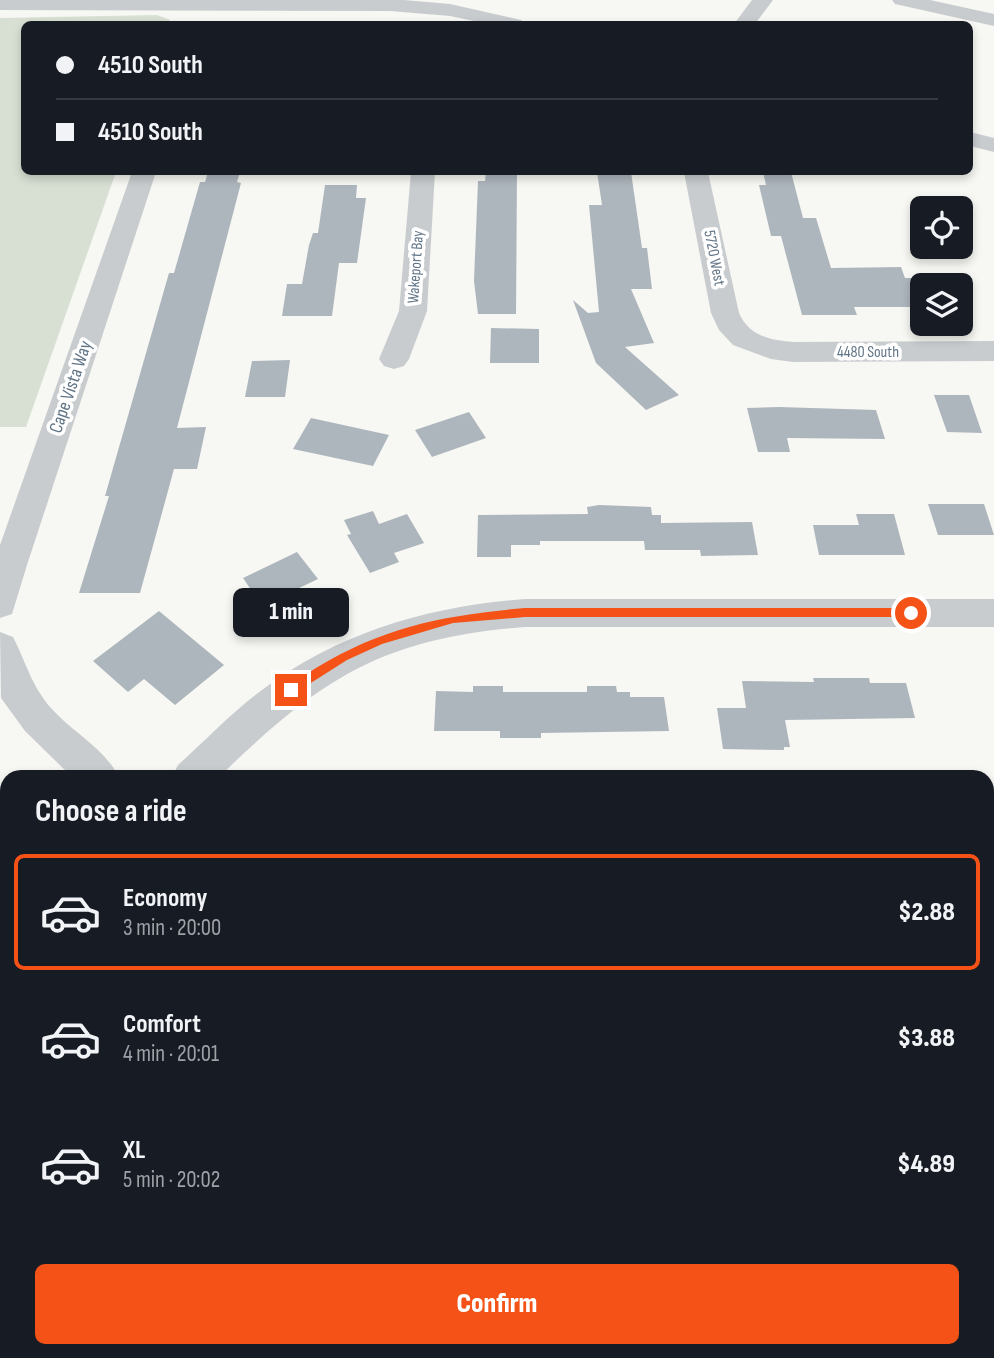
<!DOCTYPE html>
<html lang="en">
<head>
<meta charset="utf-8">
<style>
	body { margin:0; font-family:"Sofia Sans Condensed",sans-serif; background:#242831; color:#f1f3f6; height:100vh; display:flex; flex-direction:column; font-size:26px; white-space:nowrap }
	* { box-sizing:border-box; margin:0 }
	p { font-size:23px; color:#9ea1a6 }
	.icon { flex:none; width:38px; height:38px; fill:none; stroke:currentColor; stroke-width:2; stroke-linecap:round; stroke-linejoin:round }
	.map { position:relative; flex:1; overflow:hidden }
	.sheet { position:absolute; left:0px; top:770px; width:994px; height:588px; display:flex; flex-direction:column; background:#171b24; border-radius:21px 21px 0 0; box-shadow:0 4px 10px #0003 }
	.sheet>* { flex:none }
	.banner { position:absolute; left:21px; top:21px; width:952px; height:154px; border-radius:10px; box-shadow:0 4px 10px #0003; display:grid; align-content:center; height:154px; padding:0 35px; background:#171b24 }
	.fabs { position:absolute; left:910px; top:196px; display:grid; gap:14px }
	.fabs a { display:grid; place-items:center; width:63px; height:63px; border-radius:10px; background:#171b24; box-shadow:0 4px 10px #0003; font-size:35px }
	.end { position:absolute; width:32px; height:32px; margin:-16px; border:9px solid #f45216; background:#fff; box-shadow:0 0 0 4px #fff }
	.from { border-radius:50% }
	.bubble { position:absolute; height:49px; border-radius:10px; background:#171b24; box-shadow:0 4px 10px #0003; font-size:23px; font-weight:800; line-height:49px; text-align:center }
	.banner b { display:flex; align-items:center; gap:24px; height:66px; font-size:26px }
	.banner b+b { border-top:2px solid #363941 }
	.banner i { width:18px; height:18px; background:#f1f3f6 }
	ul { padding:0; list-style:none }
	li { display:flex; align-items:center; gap:21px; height:116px; margin:0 14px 10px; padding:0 21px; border:4px solid transparent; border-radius:10px }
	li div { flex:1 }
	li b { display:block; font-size:26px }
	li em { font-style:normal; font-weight:800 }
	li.active { border-color:#f45216 }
	li>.icon { width:63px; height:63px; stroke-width:1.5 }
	h2 { padding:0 35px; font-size:32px; line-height:84px }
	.cta { display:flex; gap:14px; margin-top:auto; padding:14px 35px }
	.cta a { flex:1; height:80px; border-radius:10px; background:#f45216; color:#fff; font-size:28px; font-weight:800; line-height:80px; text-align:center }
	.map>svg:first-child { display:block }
</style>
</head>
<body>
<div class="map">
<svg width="994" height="1358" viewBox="0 0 994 1358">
	<rect width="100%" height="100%" fill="#f7f7f3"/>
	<path fill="#e8e9e7" d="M987 1323H994V1358H261L262 1351H987Z"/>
	<path fill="#d8e0d4" d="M157 15 170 20 168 24H24V172H116L26 427H0V18Z"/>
	<path fill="#aeb6bd" d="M208 172H240L237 182 241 183 177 428 206 427 197 469H174L140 593H79L109 496H105L169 273H174L200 182H205Z
		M486 172H517L516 314H478L474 281 478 181H485Z
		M597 172H631L642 248H647L652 289H631L654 343 625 347 679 395 646 410 596 363 573 300 588 313 599 312 589 205H602Z
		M763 172H791L803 218H816L831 268 901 267 905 278H922V307H854L857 315H802L781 236H771L759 185H766Z
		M325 185H357L356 198H366L357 263H339L332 316H282L287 284H302L309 245 313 233H318Z
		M491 328 539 329V363H490Z
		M290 360 285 397H245L252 361Z
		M934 395H969L982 433 947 432Z
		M779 407 876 410 885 439 787 438 790 452H758L747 408Z
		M469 412 486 438 432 457 415 430Z
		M311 418 389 435 373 466 293 449Z
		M928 504H984L994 535H938Z
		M599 505 651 507 652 515H661V523L752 522 758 555 701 556 700 550H645L644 541H540V545H511V557H477L478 515 588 514 587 507Z
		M373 511 379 524 407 514 424 543 394 553 399 562 370 573 347 535 351 534 344 520Z
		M856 514H894L905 555H819L813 525H859Z
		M297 552 318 579 297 589 306 601 271 619 243 578Z
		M159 611 224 665 175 705 144 679 128 692 93 661Z
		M813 678H869L870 683H906L915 718 785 720 790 747H784V750L723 749 717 708H746L742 681 814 682Z
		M473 686H503V692H587V686H616L617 692H630V697H664L669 731 541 733V738H500V731H434L436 691 473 692Z"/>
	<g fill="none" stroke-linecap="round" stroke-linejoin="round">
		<path fill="#c9cccf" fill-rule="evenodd" d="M0 0H404L450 4 521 20 525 24H488L450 16 390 11 0 10Z
			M752 0H773L755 24H734Z
			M892 0H930L994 14V26L895 4Z
			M970 132 994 138V152L970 146Z
			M132 172H156L27 565 12 614 0 618V545Z
			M411 172H435L427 311 409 359 404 366 394 369 384 366 379 359 399 311Z
			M684 172H708L739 313C749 336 770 340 793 342L994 341V361L793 362 771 359 733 345 719 330 711 313Z
			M525 599H994V627H525C382 638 320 679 219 777H172L178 765C206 740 232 712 262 690 339 632 430 606 525 599Z
			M0 632 13 637C26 662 31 685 51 708 71 731 105 749 119 777H72L25 731 1 698Z
			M987 967H994V1011H987Z"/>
	</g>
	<path fill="#f45216" d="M525 608H911L917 613 911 617H525L453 623 382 644 347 660 295 693 291 695 285 690C292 680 306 675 316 668 385 626 446 615 525 608Z"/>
	<g text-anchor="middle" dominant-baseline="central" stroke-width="7" stroke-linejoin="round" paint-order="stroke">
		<g font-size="16" fill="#637688" stroke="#fff">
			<text transform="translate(714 258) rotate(79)">5720 West</text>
			<text transform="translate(416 267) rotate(-86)">Wakeport Bay</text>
			<text x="868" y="352">4480 South</text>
		</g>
		<g font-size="19" fill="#637688" stroke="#fff">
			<text transform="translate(71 387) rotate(-71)">Cape Vista Way</text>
		</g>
	</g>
</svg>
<div class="fabs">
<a><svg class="icon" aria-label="locate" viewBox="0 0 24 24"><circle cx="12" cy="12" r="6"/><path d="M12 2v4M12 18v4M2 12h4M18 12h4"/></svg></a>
<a><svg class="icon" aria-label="layers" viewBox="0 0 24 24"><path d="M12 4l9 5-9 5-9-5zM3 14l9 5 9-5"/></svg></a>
</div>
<i class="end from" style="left:911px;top:613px"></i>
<i class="end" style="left:291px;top:690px"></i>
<div class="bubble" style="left:233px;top:588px;width:116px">1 min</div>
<div class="banner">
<b><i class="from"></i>4510 South</b>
<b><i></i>4510 South</b>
</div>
<section class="sheet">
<h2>Choose a ride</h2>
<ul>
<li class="active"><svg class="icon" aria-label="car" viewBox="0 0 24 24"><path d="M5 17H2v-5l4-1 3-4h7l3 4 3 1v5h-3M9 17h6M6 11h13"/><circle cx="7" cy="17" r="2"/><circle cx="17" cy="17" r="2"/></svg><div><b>Economy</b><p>3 min · 20:00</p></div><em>$2.88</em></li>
<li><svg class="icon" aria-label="car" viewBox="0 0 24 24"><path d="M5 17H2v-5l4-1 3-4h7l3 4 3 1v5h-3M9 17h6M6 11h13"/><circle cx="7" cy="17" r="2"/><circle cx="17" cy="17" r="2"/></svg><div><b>Comfort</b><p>4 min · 20:01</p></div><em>$3.88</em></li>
<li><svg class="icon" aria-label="car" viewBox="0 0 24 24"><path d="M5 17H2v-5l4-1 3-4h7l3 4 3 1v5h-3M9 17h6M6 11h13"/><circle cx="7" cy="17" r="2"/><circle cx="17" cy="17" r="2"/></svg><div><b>XL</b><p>5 min · 20:02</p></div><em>$4.89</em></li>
</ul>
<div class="cta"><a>Confirm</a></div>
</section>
</div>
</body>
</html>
